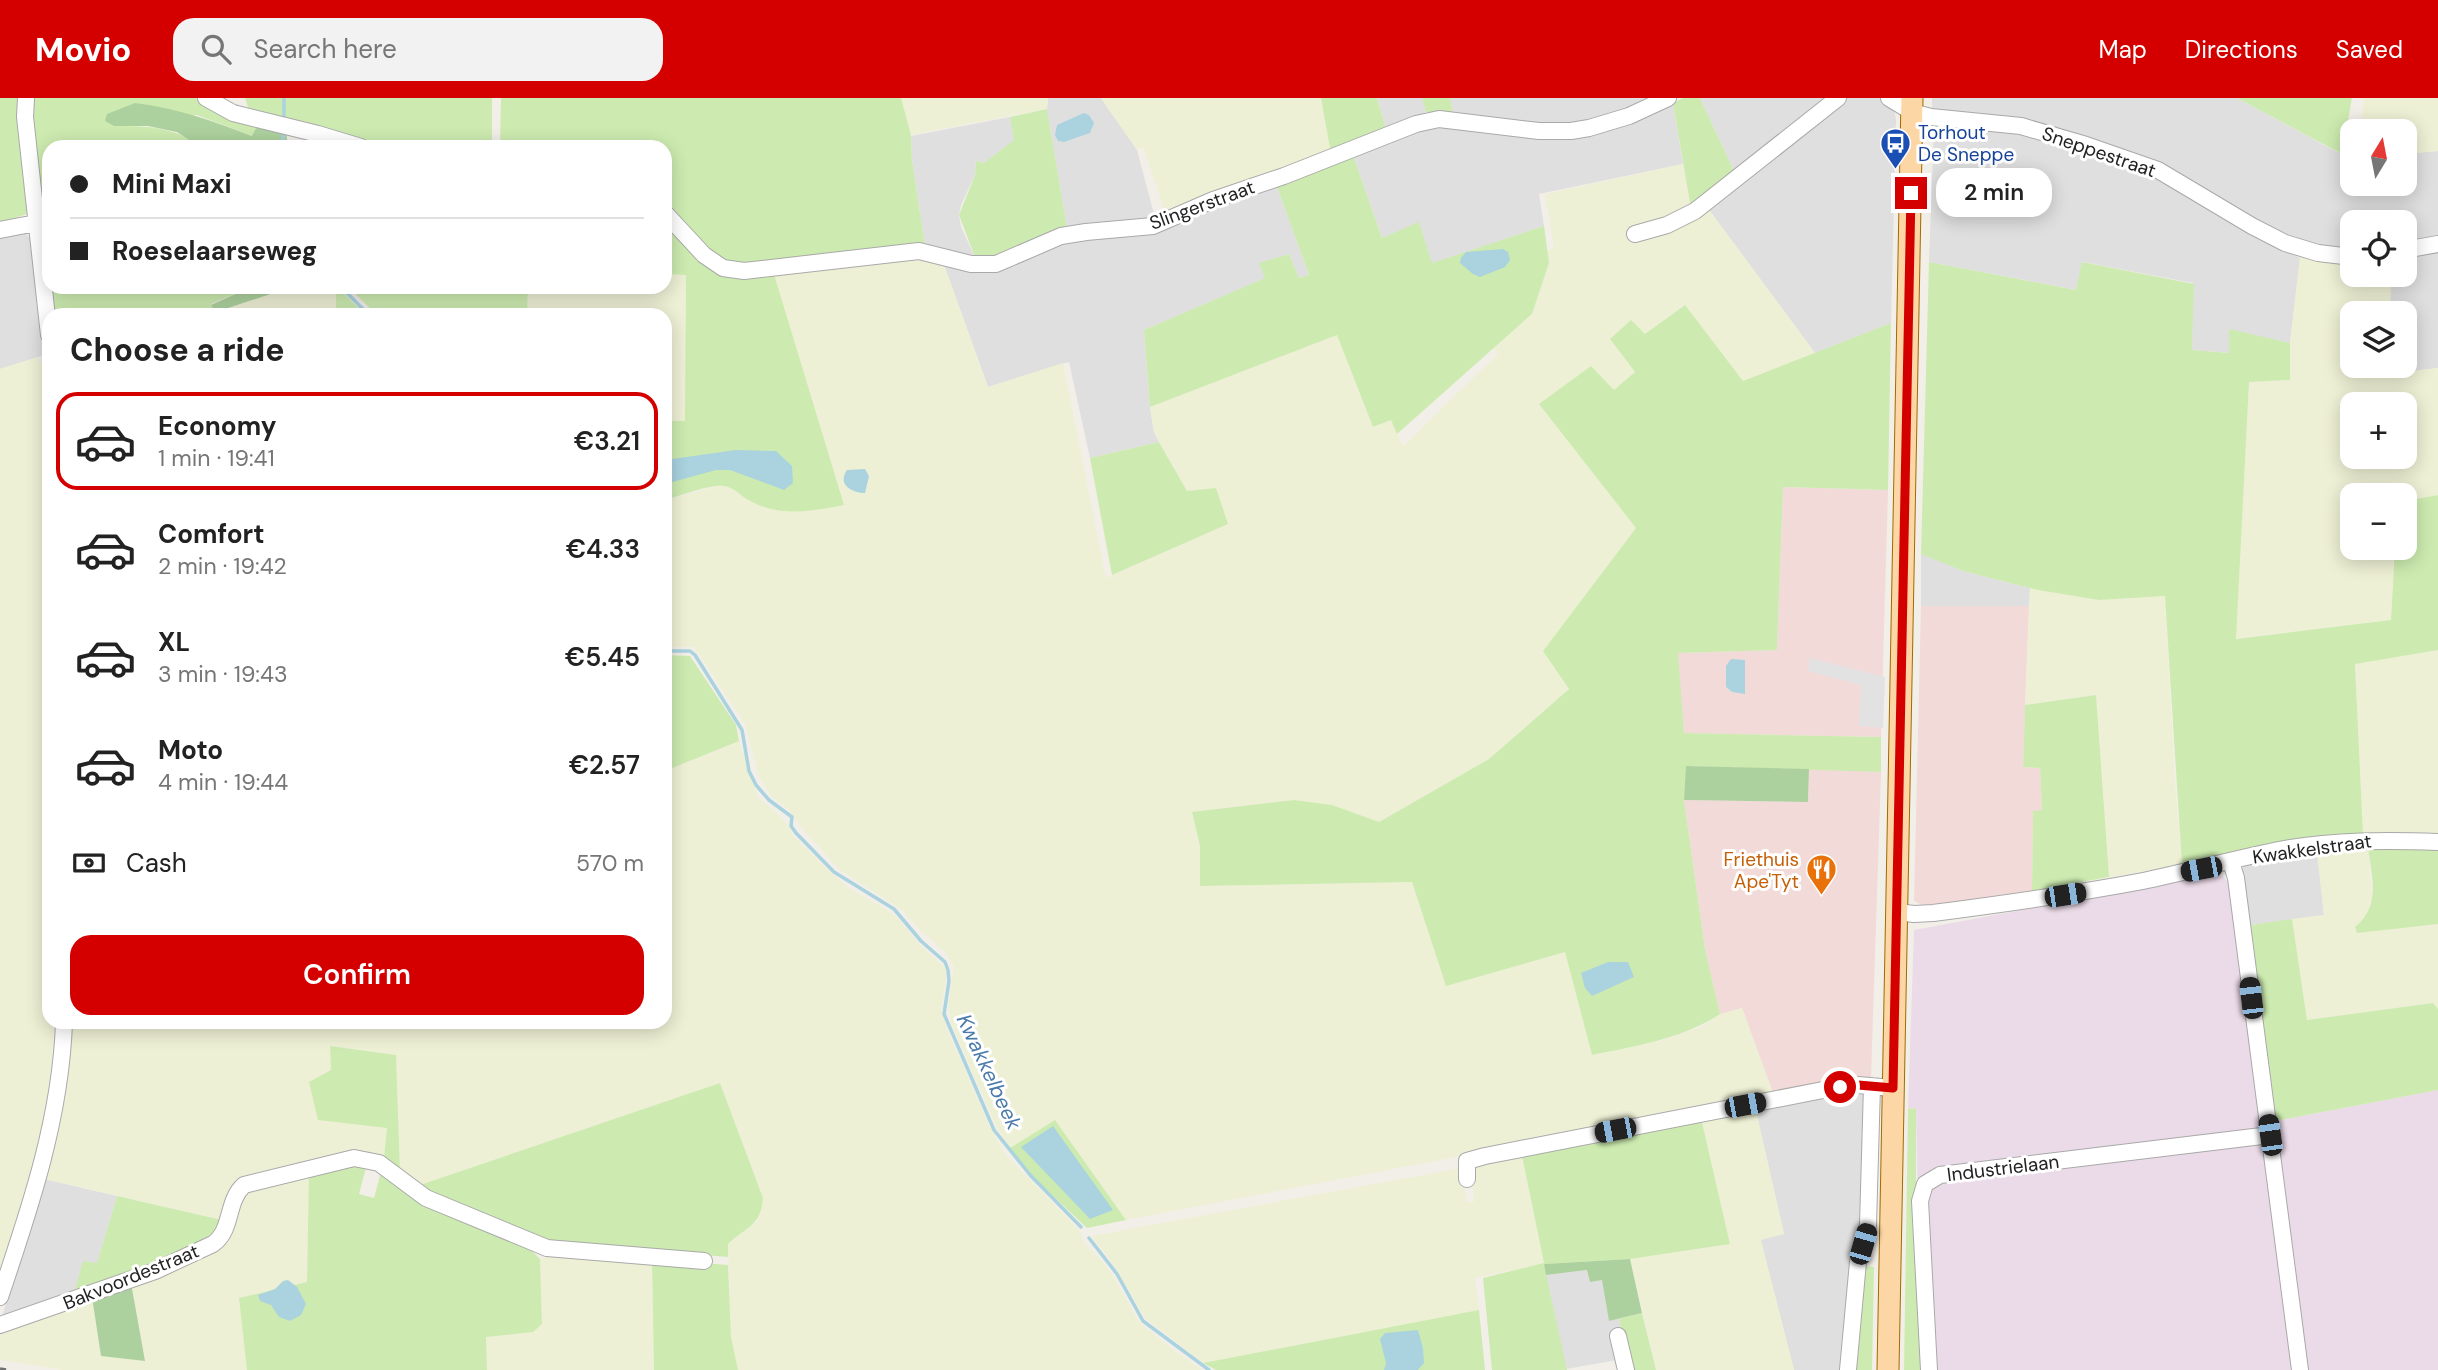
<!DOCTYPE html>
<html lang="en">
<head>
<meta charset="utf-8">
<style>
	body { margin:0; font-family:"DM Sans",sans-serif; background:#f2f2f2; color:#222; height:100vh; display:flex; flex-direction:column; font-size:26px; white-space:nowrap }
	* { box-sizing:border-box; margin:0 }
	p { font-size:23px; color:#767676 }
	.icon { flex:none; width:38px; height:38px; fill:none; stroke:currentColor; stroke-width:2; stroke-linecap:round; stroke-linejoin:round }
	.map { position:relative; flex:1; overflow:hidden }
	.side { position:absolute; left:42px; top:210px; width:630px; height:721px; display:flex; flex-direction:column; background:#fff; border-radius:21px; box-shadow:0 4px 18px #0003 }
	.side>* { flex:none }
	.guide { position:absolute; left:42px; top:42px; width:630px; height:154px; border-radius:21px; box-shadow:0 4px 18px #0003; display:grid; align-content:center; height:154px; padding:0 28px; background:#fff }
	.needle { width:46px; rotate:10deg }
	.fabs { position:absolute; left:2340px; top:21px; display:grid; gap:14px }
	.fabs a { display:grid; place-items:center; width:77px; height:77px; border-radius:14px; background:#fff; box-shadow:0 4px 18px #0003; font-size:35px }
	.end { position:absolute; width:32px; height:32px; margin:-16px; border:9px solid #d40000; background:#fff; box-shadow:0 0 0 4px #fff }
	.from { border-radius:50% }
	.bubble { position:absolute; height:49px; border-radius:21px; background:#fff; box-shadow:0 4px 18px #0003; font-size:23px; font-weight:600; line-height:49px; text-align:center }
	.car { position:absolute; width:21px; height:42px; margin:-21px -10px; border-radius:9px; box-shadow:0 0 5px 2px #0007; background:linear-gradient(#222 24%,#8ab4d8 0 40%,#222 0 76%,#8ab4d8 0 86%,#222 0) }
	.guide b { display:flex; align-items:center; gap:24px; height:66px; font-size:26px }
	.guide b+b { border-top:2px solid #e0e0e0 }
	.guide i { width:18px; height:18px; background:#222 }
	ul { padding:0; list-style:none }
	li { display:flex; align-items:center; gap:21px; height:98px; margin:0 14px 10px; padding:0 14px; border:4px solid transparent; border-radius:21px }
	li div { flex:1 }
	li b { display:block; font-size:26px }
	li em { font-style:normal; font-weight:600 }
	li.current { border-color:#d40000 }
	li>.icon { width:63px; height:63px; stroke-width:1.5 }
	h2 { padding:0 28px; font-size:32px; line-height:84px }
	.pay { display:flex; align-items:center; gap:18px; height:77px; padding:0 28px; font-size:26px }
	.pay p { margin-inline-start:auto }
	.cta { display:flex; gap:14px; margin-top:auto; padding:14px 28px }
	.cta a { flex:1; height:80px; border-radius:21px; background:#d40000; color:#fff; font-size:28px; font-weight:600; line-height:80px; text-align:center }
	header { display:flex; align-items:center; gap:42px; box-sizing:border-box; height:98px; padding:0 35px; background:#d40000; color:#fff }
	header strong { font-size:33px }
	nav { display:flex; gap:38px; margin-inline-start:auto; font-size:24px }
	.search { width:490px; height:63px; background:#f2f2f2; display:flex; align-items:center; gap:18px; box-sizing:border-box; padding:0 24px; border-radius:21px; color:#767676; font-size:26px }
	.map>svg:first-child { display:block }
</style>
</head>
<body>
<header>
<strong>Movio</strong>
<div class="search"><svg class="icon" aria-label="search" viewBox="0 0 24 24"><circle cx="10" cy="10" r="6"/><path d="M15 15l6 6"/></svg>Search here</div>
<nav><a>Map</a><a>Directions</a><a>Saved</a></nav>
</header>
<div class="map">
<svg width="2438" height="1272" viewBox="0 0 2438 1272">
	<rect width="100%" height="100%" fill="#f2efe9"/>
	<path fill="#e0dfdf" d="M1048 0H1101L1137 52 1155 120 1067 130 1047 11Z
		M1377 0H1422L1426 14 1386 31Z
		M1450 0H1655L1623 15 1587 24 1551 26 1453 15Z
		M1700 0H1833L1736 77Z
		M1844 0H1882L1894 9 1896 22 1891 225 1815 255 1707 109Z
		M1932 0H2237L2341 56 2352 58V86H2404L2405 56 2438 53V143L2405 147 2404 124H2352V152L2339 153 2307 145 2268 128 2192 85 1932 11Z
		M1673 5 1683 66 1539 96 1544 128 1432 166 1382 140 1353 57 1421 29 1444 25 1551 37Z
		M1010 19 1015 42 984 65 976 63 975 77 961 107 959 117 961 129 975 159 925 148 912 62 911 38Z
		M1934 27 2012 31 2152 75 2268 144 2300 160 2290 245 2229 232 2230 255 2192 252 2193 185 2083 164 2077 192 1929 164Z
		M1276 86 1309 177 1299 180 1289 156 1260 165 1266 180 1144 232 1150 309 1154 334 1159 344 1090 360 1069 264 988 289 943 164 1127 134Z
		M25 135 30 140 33 149 48 256 0 271V138Z
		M2438 153V270L2389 276V268H2404V215H2390L2391 177H2404L2405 158Z
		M1921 455 1963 473 2030 490 2029 508H1921Z
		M2317 754 2324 817 2251 827 2242 771 2248 764Z
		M1858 990 1868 998 1865 1117 1842 1272H1794L1760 1141 1784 1136 1755 1009Z
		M44 1081 117 1098 97 1166 73 1199 1 1222Z
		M1588 1172 1603 1182 1609 1222 1619 1221 1628 1260 1566 1271 1546 1177Z"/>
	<path fill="#f2dad9" d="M1783 389 1888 392 1881 639 1684 635 1677 555 1777 552Z
		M1921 508H2029L2023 669 2040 670 2042 712 2033 714 2032 793 1934 809 1922 807 1914 803Z
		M1809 671 1881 674 1871 980 1773 995 1742 910 1720 916 1705 851 1684 702 1808 704Z"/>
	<path fill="#ebdbe8" d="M2216 776 2224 779 2230 788 2276 1023 2438 992V1272H1921L1916 1010 1908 1011 1914 832Z"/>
	<path fill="#eef0d5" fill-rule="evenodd" d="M901 0H1048L1047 11 911 37Z
		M1101 0H1321L1331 56 1165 114 1143 49 1137 52Z
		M2364 0H2438V53L2405 56 2404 33H2361Z
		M1683 66 1691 111 1707 109 1815 255 1743 284 1684 207 1645 236 1610 241 1635 275 1614 293 1539 306 1636 430 1543 553 1569 591 1489 661 1379 724 1294 702 1192 715 1200 748V788L1412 784 1446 888 1565 854 1592 957 1660 943 1703 928 1720 916 1742 910 1773 995 1514 1048 1126 1122 1055 1022 1010 1050 997 1030 952 928 948 908 954 869 945 854 920 832 902 812 840 772 805 734 789 712 770 697 759 679 745 626 701 559 693 549H665V402L721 387 734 391 750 404 773 173 911 158 943 164 988 289 1063 265 1106 480 1228 426 1187 393 1154 334 1150 309 1337 237 1373 329 1391 322 1403 348 1498 256 1493 250 1532 216 1549 165 1547 153 1554 151 1545 96Z
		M2300 160 2352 164V177H2391L2390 215H2352V268H2389V276L2438 270V397L2405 403 2404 397H2352V450H2395L2391 522 2235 541 2249 284 2290 282V245ZM2352 306H2404V359H2352Z
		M665 176H686L685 323H665V217H527L528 189H665Z
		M292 189H336L337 215 208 217Z
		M38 259 40 266 49 265V924H54L50 992 31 1082 0 1174V271Z
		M2030 490 2099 502 2165 498 2175 685 2182 767 2109 779 2096 597 2025 607Z
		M2438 552V738L2363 737 2355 565Z
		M739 643 758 699 778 716 787 725 794 739 824 768 846 788 895 817 920 847 945 870 947 875 941 912 947 931 989 1027 1005 1056 1080 1133 1083 1144 1104 1165 1114 1179 1139 1224 1176 1254 1203 1272H738L731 1240 728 1146 757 1123 763 1100 720 985 417 1088 400 1074 396 957 331 948V972L387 1030 384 1060 334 1057 235 1085 222 1122 44 1081 67 924H665V673Z
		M2368 750 2372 799 2366 820 2355 829 2357 834 2438 826V911L2432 905 2307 922 2292 821 2324 817 2317 754Z
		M1755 1009 1784 1136 1761 1142 1794 1272H1656L1630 1161 1730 1146 1701 1020Z
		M1521 1053 1544 1166 1475 1180 1479 1212 1203 1265 1145 1220 1109 1160 1091 1138 1461 1070 1467 1105 1474 1104 1472 1072 1476 1066Z
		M309 1073 307 1184 239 1200 248 1272H62L0 1262V1232L218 1151 242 1095Z
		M562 1155 652 1161 654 1272H487L486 1239 533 1234 542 1226 540 1161Z"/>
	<path fill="#cdebb0" d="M0 0H20L27 116 0 125Z
		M32 0H196L256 30 253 38 197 17 114 28C145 28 175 28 200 49H49V189H251L211 206 216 214 208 217H52L41 133Z
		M245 0H492V49H376L315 30 250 15Z
		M501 0H901L911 37 912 62 925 148 738 168 706 153 665 107V49H500Z
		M1321 0H1377L1386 31 1331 56Z
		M1422 0H1450L1453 15 1426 14Z
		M1683 0H1700L1736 77 1691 111 1673 5Z
		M2237 0H2352L2342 56Z
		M1047 11 1067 130C1039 142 1005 164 975 159L959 117 975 77 976 63 984 65 1014 42 1010 19Z
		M1353 57 1382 140 1419 124 1432 165 1544 128 1549 165 1532 216 1397 336 1391 322 1373 329 1337 237 1150 309 1144 232 1265 180 1259 165 1289 156 1299 180 1309 177 1276 86Z
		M665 123 711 170 773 173 844 407C813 413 781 419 752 404 741 399 736 390 724 388 710 386 680 398 665 402V323H685L686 177 665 176Z
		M1929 164 2076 192 2082 164 2194 186 2192 252 2229 255V231L2290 245V282L2249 284 2236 541 2391 522 2395 450H2404L2405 403 2438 397V552L2355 566 2363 737 2182 767 2165 498 2099 502 2038 492 1963 473 1921 456Z
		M336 189H337L366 217H336Z
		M348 189H528L527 217H377Z
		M1685 207 1743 283 1891 225 1888 392 1783 389 1777 552 1678 555 1684 635 1881 639V674L1687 668 1684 702 1705 851 1720 916C1682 941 1636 948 1592 957L1565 854 1446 888 1412 784 1200 788V748L1192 714 1294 702 1332 707 1379 724 1489 661 1569 591 1543 553 1636 430 1539 306 1591 268 1614 292 1635 274 1610 241 1631 222 1645 236Z
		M1159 344 1187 393 1216 390 1228 426 1112 477 1090 360Z
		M665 557 690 558 736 627 739 643 665 673Z
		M2096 597 2109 779 2032 793 2033 713 2042 712 2040 670 2023 669 2025 607Z
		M2368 750H2438V826L2357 835 2355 829C2381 808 2372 780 2368 750Z
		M2292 821 2307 922 2433 905 2438 911V992L2275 1023 2251 827Z
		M330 948 396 957 400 1074 384 1060 387 1030 318 1022 309 984 331 972Z
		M720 985 763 1100C761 1128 746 1129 728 1146V1159L549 1144 417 1088Z
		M1916 1010V1109L1921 1272H1904L1908 1011Z
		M1701 1020 1730 1146 1630 1161 1544 1166 1567 1272H1492L1483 1180 1544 1165 1521 1053Z
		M1055 1022 1126 1122 1087 1130 1037 1083 1010 1050Z
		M367 1066 359 1096 374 1100 382 1070 419 1097 532 1153 540 1161 542 1226 533 1234 486 1239 487 1272H247L239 1200 307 1184 309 1073Z
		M117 1098 222 1122 216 1139 73 1199 83 1163 97 1165Z
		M652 1161 728 1167 731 1239 738 1272H654Z
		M1863 1168 1874 1169 1872 1272H1853Z
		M1479 1212 1485 1272H1216L1203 1265Z
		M1642 1215 1656 1272H1630L1619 1221Z"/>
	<path fill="#add19e" d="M135 5C177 10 213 23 252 38L256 30 286 33 288 49H200L177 34 148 28H114L105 23 107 16Z
		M251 189H292L216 214 211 207Z
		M1686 668 1809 671 1808 704 1684 702Z
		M1630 1161 1642 1215 1609 1223 1602 1182 1590 1184 1587 1172 1546 1177 1544 1166Z
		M131 1185 145 1263 101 1258 92 1199Z"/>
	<path fill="#e2e2e2" d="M1810 560 1885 579 1883 630 1859 628 1861 587 1808 573Z"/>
	<path fill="#aad3df" d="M1084 15 1089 17 1094 25 1090 35 1064 44 1058 43 1055 37 1057 27Z
		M1503 151 1508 154 1510 162 1505 169 1480 179 1473 176 1460 165 1461 160 1466 154Z
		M736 352 776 353 792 368 793 385 784 392 730 372H716L665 386V362Z
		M865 371 869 378 865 395C851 395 837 386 847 372Z
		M1731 561 1745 562V596L1732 594 1726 589V568Z
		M1608 864H1628L1634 879 1592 898 1585 890 1581 875Z
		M1053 1028 1113 1112 1090 1121 1021 1049Z
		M288 1182 297 1189 306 1206 301 1217 290 1223 279 1219 271 1207 260 1203 258 1197 275 1191 283 1183Z
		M1418 1232 1423 1250 1424 1265 1418 1272H1384L1386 1265 1380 1241 1385 1235Z"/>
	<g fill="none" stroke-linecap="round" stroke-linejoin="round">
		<path stroke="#aad3df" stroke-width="3.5" d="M284 0V22
			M283 49V37
			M341 189 369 217
			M665 553H690L695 557 742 632 749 673 756 687 769 702 792 719 791 728 796 735 834 774 894 811 921 843 945 864 948 872 949 883 944 916 994 1032 1031 1078 1081 1129
			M1089 1140 1117 1176 1143 1223 1209 1272"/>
		<defs>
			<path id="minor" d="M26 0 25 19 49 237
				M206 0 233 15 318 36 361 49
				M1889 0 1912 14 1931 19 2021 28 2086 47 2158 72 2252 128 2285 145 2318 155 2352 159
				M665 115 704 157 723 170 744 173 919 153 971 166H996L1061 138 1086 134 1153 128 1213 102 1284 78 1416 26 1439 21 1539 33H1571L1589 30 1629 18 1668 0
				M0 132 36 125
				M1635 136 1667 127 1695 113 1838 0
				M2404 152 2438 146
				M2231 764 2236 780 2300 1272
				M1897 814 1914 816 1933 815C2003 806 2074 796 2143 783 2191 773 2237 760 2284 751 2335 742 2386 742 2438 744
				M1467 1081V1063L1485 1058 1823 992 1858 987 1893 990
				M0 1199C30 1110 61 1019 64 924
				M0 1227 155 1173 213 1146C233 1132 226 1103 244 1087L354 1060 379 1065 426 1100 547 1150 704 1163
				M1618 1238 1626 1272
				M1848 1272 1858 1164 1868 1127 1872 988
				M1929 1272 1920 1103 1925 1086 1940 1077 2270 1037"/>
			<path id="major" d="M1888 1272 1912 0"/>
		</defs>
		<use href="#minor" stroke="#a9a9a9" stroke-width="18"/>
		<use href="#major" stroke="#a06b00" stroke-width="23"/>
		<use href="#minor" stroke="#fff" stroke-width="16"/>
		<use href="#major" stroke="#fcd6a4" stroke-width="21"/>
		<path stroke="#707070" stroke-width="3.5" stroke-dasharray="14 14" stroke-linecap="butt" d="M0 1271 6 1272"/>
	</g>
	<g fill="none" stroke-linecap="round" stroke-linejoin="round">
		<path stroke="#d40000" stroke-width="9" d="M1840 989 1858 987 1893 990 1911 95"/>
	</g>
	<defs>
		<symbol id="bus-pin" viewBox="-11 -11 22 30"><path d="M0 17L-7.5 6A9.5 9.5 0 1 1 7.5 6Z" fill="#1a4fb4" stroke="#fff"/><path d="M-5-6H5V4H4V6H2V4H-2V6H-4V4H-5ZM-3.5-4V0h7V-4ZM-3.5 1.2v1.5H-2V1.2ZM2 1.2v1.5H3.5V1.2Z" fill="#fff"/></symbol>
		<symbol id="restaurant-pin" viewBox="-11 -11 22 30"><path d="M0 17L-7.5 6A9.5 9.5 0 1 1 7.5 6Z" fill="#e8710a" stroke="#fff"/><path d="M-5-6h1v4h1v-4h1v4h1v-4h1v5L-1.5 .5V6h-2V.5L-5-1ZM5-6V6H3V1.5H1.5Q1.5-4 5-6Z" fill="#fff"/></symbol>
	</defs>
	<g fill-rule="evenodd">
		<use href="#bus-pin" x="1878" y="28" width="35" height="47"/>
		<use href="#restaurant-pin" x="1804" y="754" width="35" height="47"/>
	</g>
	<g text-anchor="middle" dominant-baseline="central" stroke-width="6" stroke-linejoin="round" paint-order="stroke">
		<g font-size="19" fill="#164399" stroke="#fff" text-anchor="start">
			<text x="1918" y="34">Torhout<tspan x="1918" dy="22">De Sneppe</tspan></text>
		</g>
		<g font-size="19" fill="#222" stroke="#fff">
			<text transform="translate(2099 54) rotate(19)">Sneppestraat</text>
			<text transform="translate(1202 107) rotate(-20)">Slingerstraat</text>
			<text transform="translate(2312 751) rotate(-8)">Kwakkelstraat</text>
			<text transform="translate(2003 1070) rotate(-7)">Industrielaan</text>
			<text transform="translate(131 1179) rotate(-22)">Bakvoordestraat</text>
		</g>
		<g font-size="19" fill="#c56008" stroke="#fff" text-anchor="end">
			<text x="1799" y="761">Friethuis<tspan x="1799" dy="22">Ape'Tyt</tspan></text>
		</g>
		<g font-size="21" font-style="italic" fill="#4a7aab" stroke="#fff">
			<text transform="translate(989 974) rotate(65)">Kwakkelbeek</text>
		</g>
	</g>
</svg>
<div class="fabs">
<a><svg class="needle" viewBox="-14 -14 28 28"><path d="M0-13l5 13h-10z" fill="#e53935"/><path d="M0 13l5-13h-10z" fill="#767676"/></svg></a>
<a><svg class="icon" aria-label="locate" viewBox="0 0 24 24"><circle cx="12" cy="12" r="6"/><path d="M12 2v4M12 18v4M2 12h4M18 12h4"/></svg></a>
<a><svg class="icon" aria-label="layers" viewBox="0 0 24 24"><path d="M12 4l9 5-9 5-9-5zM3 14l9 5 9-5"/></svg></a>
<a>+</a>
<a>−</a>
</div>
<i class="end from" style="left:1840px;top:989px"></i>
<i class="end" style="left:1911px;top:95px"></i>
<div class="bubble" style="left:1936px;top:70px;width:116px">2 min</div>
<i class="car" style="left:2201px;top:771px;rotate:259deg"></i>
<i class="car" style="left:2065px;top:797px;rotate:81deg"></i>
<i class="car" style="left:2251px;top:900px;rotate:353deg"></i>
<i class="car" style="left:1745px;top:1007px;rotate:79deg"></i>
<i class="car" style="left:1615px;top:1032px;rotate:259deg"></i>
<i class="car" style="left:2270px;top:1037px;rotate:352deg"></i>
<i class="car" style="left:1863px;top:1146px;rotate:16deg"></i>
<div class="guide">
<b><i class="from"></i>Mini Maxi</b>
<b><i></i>Roeselaarseweg</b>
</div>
<section class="side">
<h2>Choose a ride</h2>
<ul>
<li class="current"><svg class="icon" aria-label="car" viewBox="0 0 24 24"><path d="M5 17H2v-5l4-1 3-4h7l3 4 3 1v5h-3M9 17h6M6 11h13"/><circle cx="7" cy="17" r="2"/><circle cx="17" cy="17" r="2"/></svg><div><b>Economy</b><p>1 min · 19:41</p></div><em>€3.21</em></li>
<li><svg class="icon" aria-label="car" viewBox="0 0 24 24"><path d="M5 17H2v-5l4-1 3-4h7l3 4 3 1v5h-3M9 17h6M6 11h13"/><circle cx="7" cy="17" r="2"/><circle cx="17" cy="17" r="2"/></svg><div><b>Comfort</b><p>2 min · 19:42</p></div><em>€4.33</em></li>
<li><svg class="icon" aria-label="car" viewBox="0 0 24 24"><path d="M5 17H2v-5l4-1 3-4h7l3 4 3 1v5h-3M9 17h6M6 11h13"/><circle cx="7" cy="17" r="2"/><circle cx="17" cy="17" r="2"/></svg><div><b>XL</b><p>3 min · 19:43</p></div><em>€5.45</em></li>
<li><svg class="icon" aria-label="car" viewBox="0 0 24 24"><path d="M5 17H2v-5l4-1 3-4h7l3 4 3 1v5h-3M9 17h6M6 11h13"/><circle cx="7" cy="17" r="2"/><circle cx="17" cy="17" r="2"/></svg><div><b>Moto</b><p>4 min · 19:44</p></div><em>€2.57</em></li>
</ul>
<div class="pay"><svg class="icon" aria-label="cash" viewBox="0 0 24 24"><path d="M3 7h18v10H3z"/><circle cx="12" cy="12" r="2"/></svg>Cash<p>570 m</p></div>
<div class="cta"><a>Confirm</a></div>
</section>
</div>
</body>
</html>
